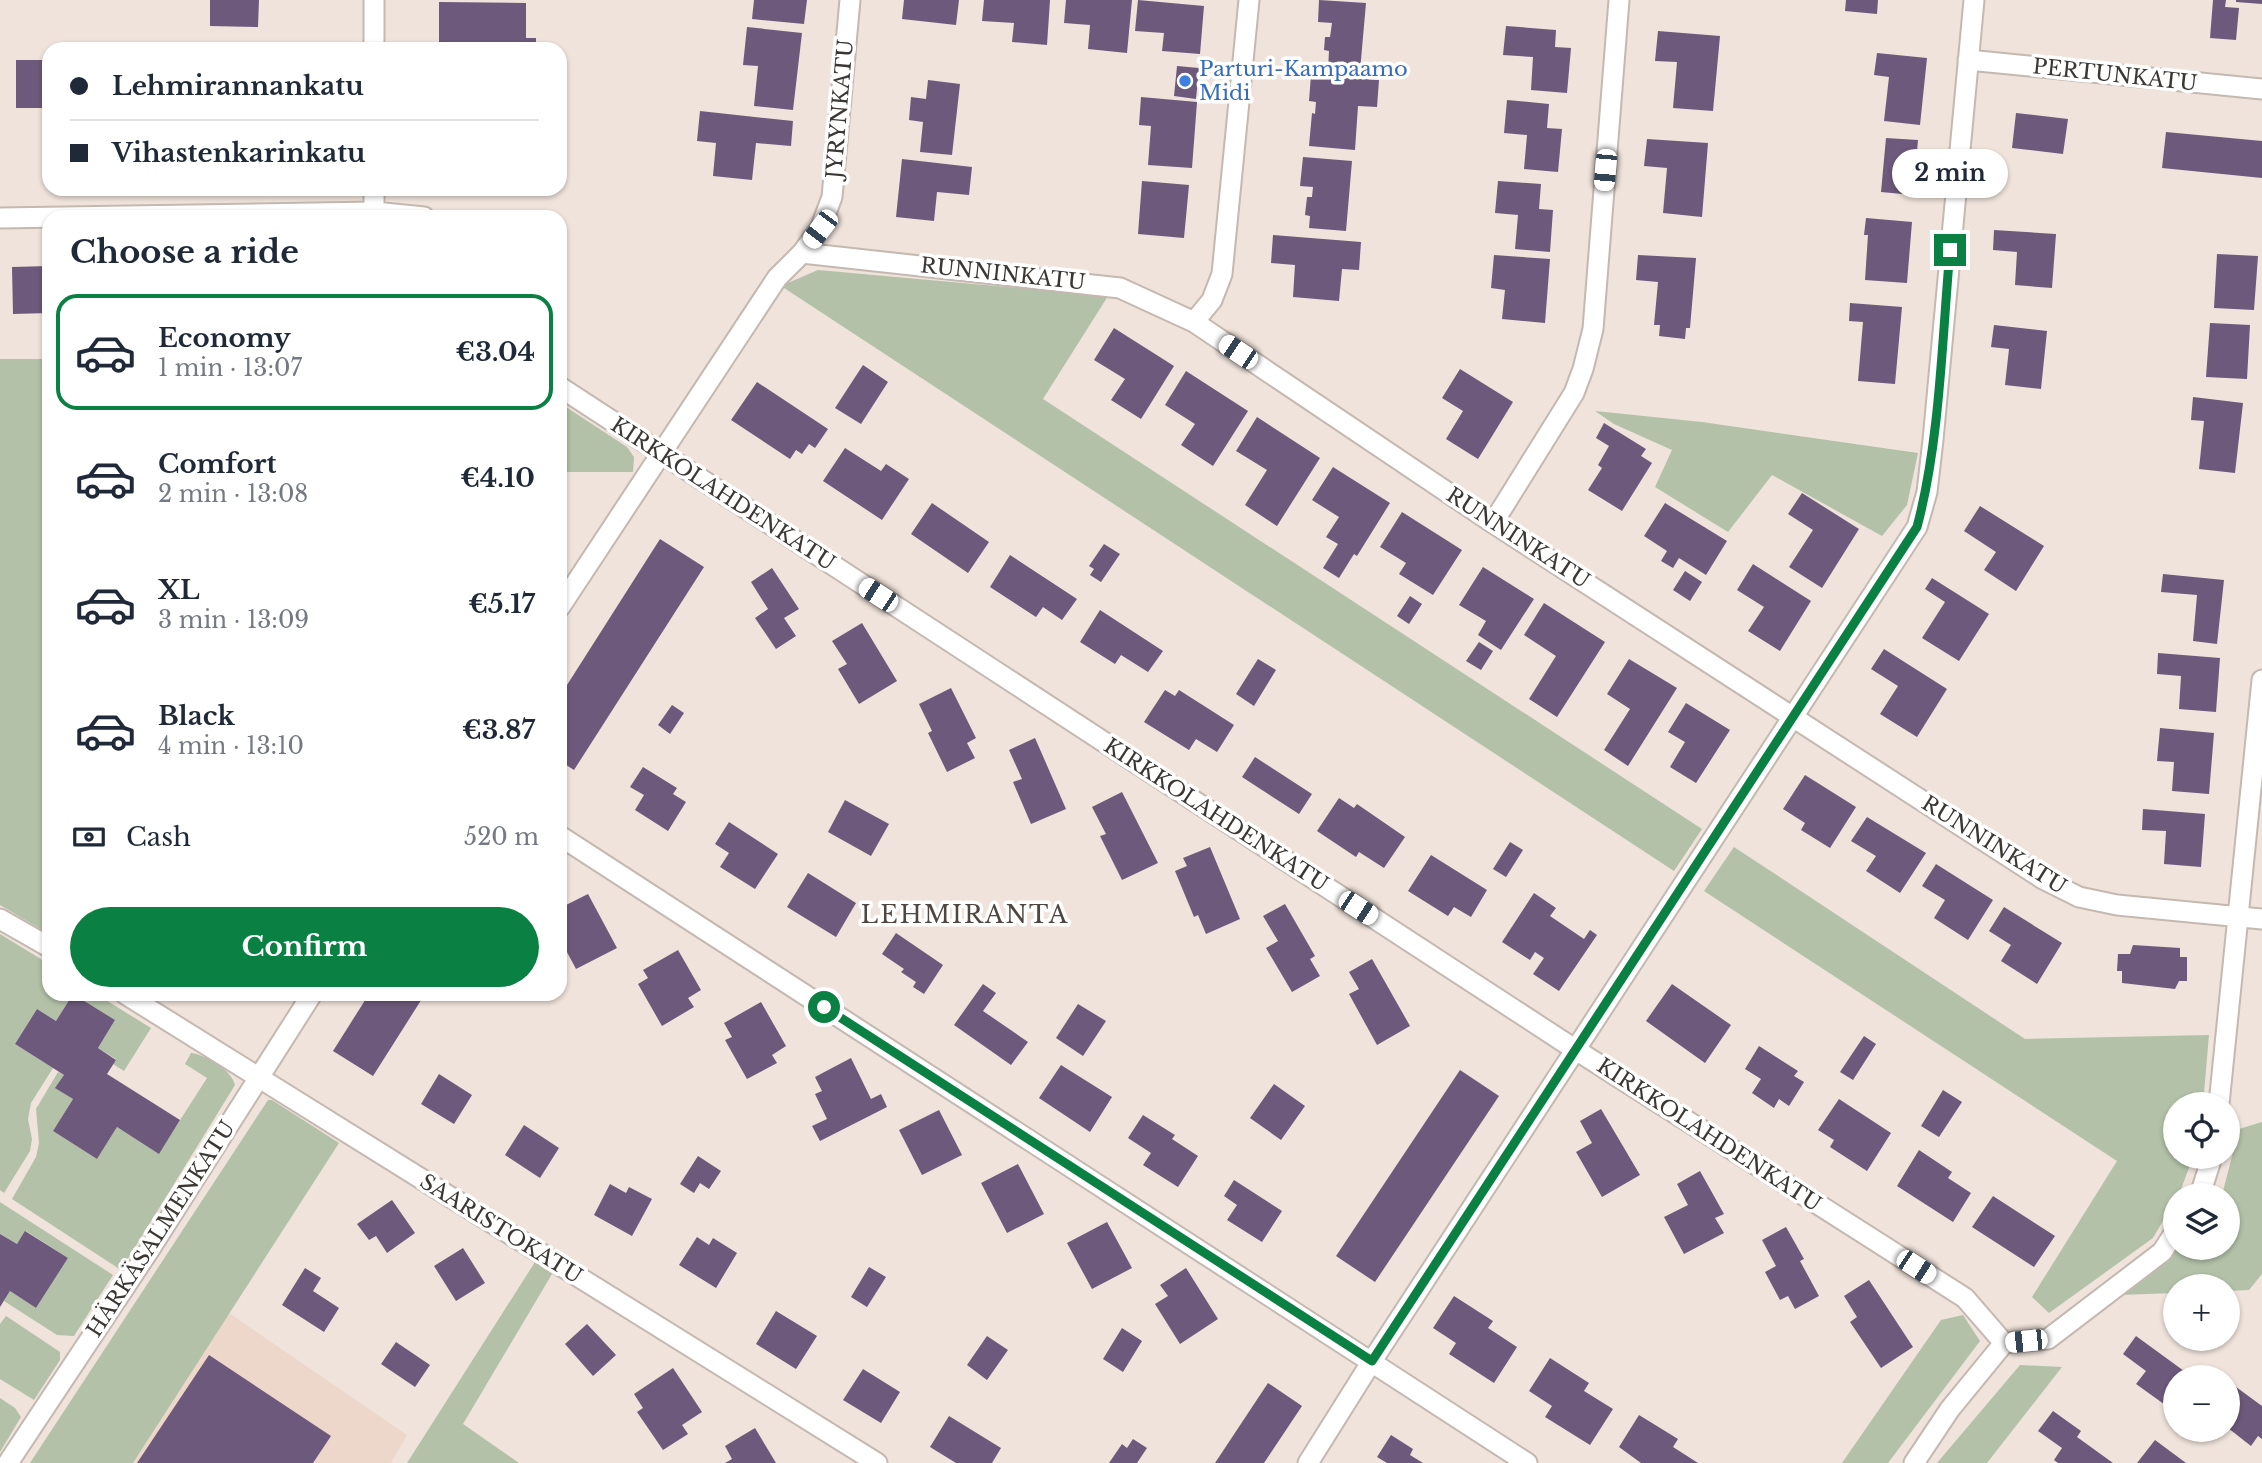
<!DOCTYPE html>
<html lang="en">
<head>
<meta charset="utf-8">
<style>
	body { margin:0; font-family:"Libre Baskerville",serif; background:#f6f6f7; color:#1f2937; height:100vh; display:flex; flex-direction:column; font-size:26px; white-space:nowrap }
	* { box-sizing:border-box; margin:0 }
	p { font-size:23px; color:#747a83 }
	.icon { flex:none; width:38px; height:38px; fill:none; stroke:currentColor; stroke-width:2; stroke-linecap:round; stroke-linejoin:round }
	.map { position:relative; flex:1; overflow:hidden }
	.panel { position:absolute; left:42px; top:210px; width:525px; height:791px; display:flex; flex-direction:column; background:#fff; border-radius:21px; box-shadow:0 2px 5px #0004 }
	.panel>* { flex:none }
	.guide { position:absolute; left:42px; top:42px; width:525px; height:154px; border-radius:21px; box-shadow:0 2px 5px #0004; display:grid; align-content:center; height:154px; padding:0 28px; background:#fff }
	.tools { position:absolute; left:2163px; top:1092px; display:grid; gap:14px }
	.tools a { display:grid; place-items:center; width:77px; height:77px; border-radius:50%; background:#fff; box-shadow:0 2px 5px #0004; font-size:35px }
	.end { position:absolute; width:32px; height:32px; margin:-16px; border:9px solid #0b8043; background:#fff; box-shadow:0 0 0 4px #fff }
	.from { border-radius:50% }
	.bubble { position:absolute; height:49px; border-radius:24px; background:#fff; box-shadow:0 2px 5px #0004; font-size:23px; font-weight:800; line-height:49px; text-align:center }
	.car { position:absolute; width:21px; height:42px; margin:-21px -10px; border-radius:9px; box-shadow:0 0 5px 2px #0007; background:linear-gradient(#fff 24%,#345 0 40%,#fff 0 76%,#345 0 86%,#fff 0) }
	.guide b { display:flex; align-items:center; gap:24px; height:66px; font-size:26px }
	.guide b+b { border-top:2px solid #e0e1e3 }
	.guide i { width:18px; height:18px; background:#1f2937 }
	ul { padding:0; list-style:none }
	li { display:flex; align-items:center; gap:21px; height:116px; margin:0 14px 10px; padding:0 14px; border:4px solid transparent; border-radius:21px }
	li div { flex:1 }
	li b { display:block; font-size:26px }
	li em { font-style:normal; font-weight:800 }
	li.selected { border-color:#0b8043 }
	li>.icon { width:63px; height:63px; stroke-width:1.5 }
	h2 { padding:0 28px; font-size:32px; line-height:84px }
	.pay { display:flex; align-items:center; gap:18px; height:77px; padding:0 28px; font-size:26px }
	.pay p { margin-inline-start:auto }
	.button { display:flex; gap:14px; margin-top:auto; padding:14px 28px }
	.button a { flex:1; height:80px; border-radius:42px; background:#0b8043; color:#fff; font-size:28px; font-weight:800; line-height:80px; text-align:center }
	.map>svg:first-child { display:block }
</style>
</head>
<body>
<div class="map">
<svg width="2262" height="1463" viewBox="0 0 2262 1463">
	<rect width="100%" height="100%" fill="#efe3db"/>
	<path fill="#edd7ca" d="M229 1313 407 1435 391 1463H133Z"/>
	<path fill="#b2c1a7" d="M818 270 1108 296 1043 399 1702 829 1674 871 781 286Z
		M0 359H49V934L0 905Z
		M560 403 627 447 634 457 633 472H560Z
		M1595 411 1702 422 1918 453 1907 505 1882 536 1772 475 1728 532 1655 487 1672 450 1614 424Z
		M1734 847 2025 1039 2209 1035 2203 1104H2175V1157H2193L2180 1192 2175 1195V1200L2153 1238 2049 1313 2032 1297 2117 1161 1704 891Z
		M0 934 49 964V994H96L151 1028 124 1071 113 1064 116 1059 98 1048 115 1020 73 994 56 1021 37 1009 15 1044 53 1068 31 1103 28 1119 32 1139 30 1151 4 1193 0 1190Z
		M191 1053C206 1055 232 1070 235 1085L121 1270 12 1199 36 1157 39 1143 36 1109 58 1072 64 1075 56 1088 73 1099 53 1131 97 1159 117 1127 159 1153 207 1078 185 1064Z
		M268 1100H272L339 1143 133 1463H30Z
		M2262 1122V1274L2249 1290 2228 1291V1286H2175V1293L2119 1295 2175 1248H2228V1195H2222L2239 1129Z
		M0 1202 113 1275 74 1336 57 1335 4 1301 10 1291 36 1308 68 1258 26 1231 17 1244 0 1234Z
		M535 1262 552 1274 463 1424 519 1463H407Z
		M1963 1315 1980 1341 1888 1463H1842L1941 1320Z
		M6 1316 60 1352V1360L34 1400 0 1379V1324Z
		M2020 1365 2062 1367 1987 1463H1937Z
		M0 1398 15 1408 21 1417 0 1452Z"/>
	<path fill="#6d597b" d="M210 0H259L258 27 210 26Z
		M754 0H807L804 24 752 19Z
		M904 0H959L956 25 902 19Z
		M984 0H1050L1047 45 1012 42 1014 23 982 21Z
		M1066 0H1132L1127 53 1088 49 1090 25 1064 23Z
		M1138 0 1204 6 1200 54 1162 51 1164 33 1135 31Z
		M1319 0 1366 3 1360 71 1328 69 1329 51 1324 50 1325 37H1330L1332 23 1318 22Z
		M1846 0H1878L1877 14 1845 11Z
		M2213 0H2226L2225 7 2239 8 2236 40 2210 38Z
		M2236 0H2262V4L2236 2Z
		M439 2 526 3V38H536V49H496V42H477V49H439Z
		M1506 26 1556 30 1555 47 1571 48 1567 93 1531 90 1533 57 1503 55Z
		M747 27 802 33 793 110 754 106 758 66 743 65Z
		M1658 31 1720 36 1713 111 1673 108 1677 62 1655 61Z
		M1877 53 1927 58 1920 125 1884 121 1889 77 1874 75Z
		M16 60H49V108H16Z
		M1177 66 1199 68 1196 99 1174 96Z
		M1311 75 1379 80 1377 107 1358 106 1355 150 1309 146 1312 113 1315 114 1316 102 1309 101Z
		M928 80 960 84 952 155 920 152 923 122 909 120 911 97 926 99Z
		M1141 97 1197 102 1192 168 1148 165 1151 126 1139 125Z
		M1507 100 1549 104 1547 128 1562 129 1558 172 1524 169 1527 135 1504 133Z
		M700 111 793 121 791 146 756 143 752 180 713 176 716 143 697 141Z
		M2016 113 2068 119 2063 154 2012 148Z
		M2166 132 2262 141V178L2162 168Z
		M1886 138 1918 140 1913 195 1881 192Z
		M1647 139 1708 143 1702 217 1663 213 1667 168 1644 166Z
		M1303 157 1352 161 1346 231 1309 228 1310 216 1305 215 1307 197H1312L1313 187 1300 186Z
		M902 159 972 167 969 195 937 192 934 221 896 217Z
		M1142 181 1189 185 1184 238 1138 234Z
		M1498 181 1541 184 1539 209 1553 210 1550 252 1515 249 1518 215 1495 213Z
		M1866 218 1912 222 1907 283 1865 280 1868 235H1864Z
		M1994 230 2056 234 2052 288 2015 285 2017 252 1993 250Z
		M1273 235 1361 242 1359 270 1342 269 1339 301 1293 297 1295 265 1271 263Z
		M2217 254 2258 256 2254 310 2214 308Z
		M1494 255 1550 259 1545 323 1502 319 1505 290 1491 288Z
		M1638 255 1696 258 1690 328H1686L1685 339 1659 336 1660 325H1654L1658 282 1636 280Z
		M49 266V313L13 314 12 267Z
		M1850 303 1902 307 1895 384 1858 381 1863 322 1849 321Z
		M2210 323 2250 325 2247 379 2206 377Z
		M1994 325 2047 331 2041 389 2005 385 2009 349 1991 347Z
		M1114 328 1174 366 1141 419 1111 400 1125 379 1094 360Z
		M863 365 888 382 861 424 835 408Z
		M1460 369 1513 402 1478 459 1446 439 1463 411 1442 398Z
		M1186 371 1248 411 1213 466 1181 445 1195 424 1165 405Z
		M757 382 828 429 815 448 809 444 802 454 796 450 790 459 731 420Z
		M2193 397 2243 403 2235 473 2199 469 2204 421 2191 420Z
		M1257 417 1320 458 1277 526 1245 505 1267 470 1236 451Z
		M1604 423 1646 449 1641 456 1652 463 1622 511 1588 490 1602 468 1598 465 1609 446 1596 438Z
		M845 448 881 471 886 464 909 479 882 520 823 481Z
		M1333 467 1390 503 1357 556 1354 554 1339 578 1323 568 1338 544 1326 537 1339 517 1312 500Z
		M1802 493 1859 529 1822 588 1789 567 1813 530 1788 514Z
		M932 503 989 542 968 573 911 534Z
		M1665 503 1727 541 1706 575 1679 558 1673 568 1661 561 1667 551 1644 536Z
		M1980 506 2044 546 2016 591 1984 570 1996 552 1964 531Z
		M1402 512 1462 550 1433 595 1399 574 1406 563 1380 547Z
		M660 539 704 567 574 770 560 761V696Z
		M1104 544 1120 554 1101 582 1090 575 1094 569 1089 566Z
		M1010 555 1077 599 1062 620 1043 607 1036 617 990 587Z
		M1753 564 1811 601 1780 651 1748 631 1764 607 1737 590Z
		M1483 567 1534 599 1501 650 1478 635 1486 621 1459 605Z
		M772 568 799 609 784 618 796 636 776 649 755 618 768 609 751 582Z
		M1685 571 1702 582 1690 601 1673 590Z
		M2163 574 2224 580 2217 644 2193 641 2197 595 2161 592Z
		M1932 578 1989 614 1959 661 1922 638 1945 602 1925 589Z
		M1410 596 1422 604 1409 624 1397 616Z
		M1544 603 1605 642 1557 717 1529 699 1556 656 1524 635Z
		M1100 610 1163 651 1148 672 1121 655 1115 664 1080 642Z
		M862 623 897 681 859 704 838 669 847 664 832 641Z
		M1479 642 1493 651 1481 670 1466 661Z
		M1884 649 1947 689 1917 737 1880 714 1898 686 1871 669Z
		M2158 653 2220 658 2216 712 2179 709 2181 676 2157 674Z
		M1258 659 1276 670 1254 706 1236 694Z
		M1629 659 1677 688 1628 766 1604 750 1630 709 1607 694Z
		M951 688 976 738 967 743 975 758 947 772 928 733 932 731 919 704Z
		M1165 690 1175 696 1179 690 1234 725 1217 752 1196 739 1189 750 1144 722Z
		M1686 703 1730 730 1696 783 1670 767 1685 742 1668 732Z
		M672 705 684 713 670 734 658 725Z
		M2160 728 2214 733 2209 794 2172 791 2174 762 2157 761Z
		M1035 738 1066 809 1031 824 1013 782 1022 779 1009 750Z
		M1255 757 1312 794 1299 814 1242 777Z
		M643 767 677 788 673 794 686 802 668 831 635 810 644 795 630 787Z
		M1805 775 1856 807 1830 848 1801 830 1805 823 1783 809Z
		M1122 792 1158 863 1122 880 1100 836 1106 834 1092 807Z
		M1339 798 1354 808 1357 804 1405 837 1384 868 1359 852 1356 857 1317 831Z
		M845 800 889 824 871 856 828 832Z
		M2143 809 2205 814 2201 867 2164 864 2166 831 2142 830Z
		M1867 817 1926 853 1900 893 1866 871 1876 856 1851 841Z
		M729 822 778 854 755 889 720 867 729 853 715 844Z
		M1510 842 1523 850 1506 877 1493 869Z
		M1210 847 1240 919 1206 934 1198 915 1194 917 1175 871 1187 866 1183 858Z
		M1431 855 1487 890 1471 917 1454 907 1448 916 1408 891Z
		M1936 864 1993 900 1968 940 1934 918 1945 900 1922 886Z
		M808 873 856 903 836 937 787 907Z
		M1534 893 1556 908 1550 916 1584 939 1590 930 1597 935 1559 991 1533 974 1544 958 1535 952 1530 960 1502 942Z
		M588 894 617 948 576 969 560 939V929L562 928 560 908Z
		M1285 904 1315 956 1310 959 1320 976 1292 992 1266 948 1278 941 1263 916Z
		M2004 907 2062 943 2037 984 2001 961 2011 945 1989 931Z
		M896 933 943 965 924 994 913 987 916 982 901 972 904 969 882 954Z
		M2133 945 2180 948V957H2187V981H2179L2175 989 2122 983V971H2117L2118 954H2130Z
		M678 950 701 990 688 998 694 1007 662 1026 638 984 648 978 643 970Z
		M1372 959 1410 1026 1377 1045 1349 994 1359 989 1349 972Z
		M983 984 996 993 983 1011 1028 1042 1011 1065 954 1025Z
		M1672 984 1731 1025 1705 1063 1646 1021Z
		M73 994 115 1020 98 1048 116 1060 107 1074 180 1120 159 1154 117 1127 97 1159 53 1131 73 1099 55 1088 64 1075 15 1044 37 1009 56 1021Z
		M369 994H425L373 1076 333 1051Z
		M761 1002 786 1046 772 1055 777 1063 747 1079 725 1040 732 1037 724 1023Z
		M1078 1004 1106 1021 1083 1056 1056 1038Z
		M1864 1036 1876 1044 1853 1080 1840 1072Z
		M1759 1046 1798 1071 1794 1076 1804 1082 1789 1106 1779 1099 1774 1108 1752 1093 1761 1079 1745 1069Z
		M851 1058 871 1099 881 1094 887 1107 820 1141 812 1126 827 1119 815 1094 822 1091 815 1077Z
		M1061 1065 1112 1097 1090 1132 1039 1098Z
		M1460 1070 1499 1096 1375 1282 1336 1256Z
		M439 1074 472 1095 454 1124 421 1104Z
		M1274 1084 1305 1106 1281 1140 1250 1118Z
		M1943 1090 1962 1102 1939 1137 1921 1126Z
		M1839 1099 1891 1133 1867 1171 1830 1147 1834 1140 1818 1130Z
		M1601 1109 1640 1175 1602 1197 1576 1152 1592 1143 1580 1121Z
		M939 1110 962 1155 922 1175 899 1130Z
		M1143 1115 1175 1135 1172 1139 1198 1156 1178 1187 1143 1165 1151 1153 1128 1138Z
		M524 1125 559 1148 540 1178 505 1155Z
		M1919 1150 1952 1172 1948 1178 1971 1193 1953 1222 1897 1186Z
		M698 1156 721 1171 709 1189 700 1183 694 1193 680 1184Z
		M1018 1164 1044 1214 1007 1233 981 1183Z
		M1700 1171 1724 1214 1715 1218 1724 1233 1684 1254 1664 1217 1688 1205 1677 1184Z
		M1234 1180 1282 1211 1262 1242 1227 1220 1237 1205 1224 1196Z
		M610 1184 626 1193 629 1187 652 1199 632 1236 594 1215Z
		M1993 1196 2055 1236 2034 1267 1972 1227Z
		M392 1200 415 1233 387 1253 376 1236 369 1240 357 1224Z
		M1107 1222 1132 1268 1092 1289 1067 1243Z
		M1786 1227 1804 1259 1800 1261 1819 1296 1795 1309 1788 1296 1780 1300 1765 1272 1776 1266 1762 1240Z
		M25 1231 68 1258 36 1308 10 1291 0 1307V1234L17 1244Z
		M697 1237 709 1245 713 1238 737 1253 716 1288 679 1265Z
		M463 1248 485 1283 456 1301 434 1266Z
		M869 1267 886 1277 867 1307 851 1297Z
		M305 1268 321 1278 313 1291 339 1308 324 1332 282 1305Z
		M1186 1268 1218 1319 1180 1344 1155 1304 1168 1296 1160 1285Z
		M1869 1280 1913 1347 1881 1368 1850 1322 1857 1317 1844 1296Z
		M1454 1296 1493 1321 1488 1328 1517 1347 1494 1383 1449 1354 1456 1343 1433 1328Z
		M776 1311 817 1336 796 1369 756 1344Z
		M587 1324 616 1355 593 1376 565 1344Z
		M1122 1328 1142 1341 1123 1372 1103 1359Z
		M987 1336 1008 1350 987 1380 967 1365Z
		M2136 1336 2184 1371 2179 1377H2175V1412L2136 1384 2146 1371 2123 1354Z
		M396 1342 430 1365 415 1387 381 1364Z
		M209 1355 331 1436 313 1463H137Z
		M1550 1358 1589 1383 1584 1391 1613 1409 1590 1445 1545 1417 1552 1406 1529 1391Z
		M673 1368 702 1412 682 1425 688 1434 663 1450 637 1412 643 1408 634 1394Z
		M863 1369 900 1392 881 1423 843 1400Z
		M1268 1383 1302 1406 1264 1463H1215Z
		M2232 1384 2262 1406V1439L2258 1436 2251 1446 2228 1428V1389Z
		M2053 1411 2081 1431 2077 1437 2113 1463H2058L2054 1460 2062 1448 2038 1431Z
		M1639 1415 1678 1439 1673 1447 1698 1463H1641L1619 1447Z
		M949 1416 1001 1448 992 1463H956L930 1447Z
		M755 1428 776 1463H725L732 1459 725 1446Z
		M1391 1435 1413 1449 1410 1455 1423 1463H1387L1377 1457Z
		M1133 1439 1147 1448 1137 1463H1109L1122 1444 1127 1448Z
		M2155 1440 2186 1463H2137Z"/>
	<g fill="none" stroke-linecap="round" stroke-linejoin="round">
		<defs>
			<path id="street" d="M374 49V0
				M1968 60 2262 89
				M374 212V189
				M0 218 374 212 424 217
				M802 253 820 229 832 197 850 0
				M1194 322 1212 300 1222 274 1249 0
				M560 387 1576 1050 1965 1298 2004 1343
				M1493 523 1574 393 1583 369 1593 329 1619 0
				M560 607 777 278 802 253 1120 288 1194 322 1493 523 2043 879 2079 897 2117 905 2262 919
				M560 836 1527 1463
				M0 919 49 947
				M125 994 877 1463
				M2219 1104 2262 680
				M2200 1195 2212 1157
				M8 1463 150 1249 312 994
				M1308 1463 1372 1361 1917 527 1927 492 1933 440 1974 0
				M1914 1463 1950 1409 2004 1343 2048 1339 2162 1252 2175 1232"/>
		</defs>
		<use href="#street" stroke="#c4b8b0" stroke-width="23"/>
		<use href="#street" stroke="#fff" stroke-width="19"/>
	</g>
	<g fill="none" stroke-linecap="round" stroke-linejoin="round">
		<path stroke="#0b8043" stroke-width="9" d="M824 1007 1372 1361 1917 527C1940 441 1942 339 1950 250"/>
	</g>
	<circle fill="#3f7fe0" stroke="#fff" stroke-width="2.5" cx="1185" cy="81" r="7"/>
	<g text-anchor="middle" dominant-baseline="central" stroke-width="7" stroke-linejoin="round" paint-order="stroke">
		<g font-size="21" fill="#366cbe" stroke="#fff" text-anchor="start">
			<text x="1199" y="69">Parturi-Kampaamo<tspan x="1199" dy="24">Midi</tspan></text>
		</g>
		<g font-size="21" fill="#3b3733" stroke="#fff">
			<text transform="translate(2115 75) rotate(6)">PERTUNKATU</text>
			<text transform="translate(840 109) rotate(-85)">JYRYNKATU</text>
			<text transform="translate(1003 274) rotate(6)">RUNNINKATU</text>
			<text transform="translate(723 494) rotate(33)">KIRKKOLAHDENKATU</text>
			<text transform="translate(1518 538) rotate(33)">RUNNINKATU</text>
			<text transform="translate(1216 815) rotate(33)">KIRKKOLAHDENKATU</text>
			<text transform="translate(1994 845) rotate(32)">RUNNINKATU</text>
			<text transform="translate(1709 1135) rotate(33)">KIRKKOLAHDENKATU</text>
			<text transform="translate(161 1229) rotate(-57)">HÄRKÄSALMENKATU</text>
			<text transform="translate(501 1229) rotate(32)">SAARISTOKATU</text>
		</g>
		<g font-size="24" letter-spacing="2" fill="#504640" stroke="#fff">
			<text x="965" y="914">LEHMIRANTA</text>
		</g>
	</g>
</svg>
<div class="tools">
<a><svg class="icon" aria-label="locate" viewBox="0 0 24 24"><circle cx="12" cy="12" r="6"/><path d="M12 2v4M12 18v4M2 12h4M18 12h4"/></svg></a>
<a><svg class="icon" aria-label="layers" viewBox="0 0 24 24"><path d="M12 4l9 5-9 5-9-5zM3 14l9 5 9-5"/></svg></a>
<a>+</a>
<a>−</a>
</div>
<i class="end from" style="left:824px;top:1007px"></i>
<i class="end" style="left:1950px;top:250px"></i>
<div class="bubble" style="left:1892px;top:149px;width:116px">2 min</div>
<i class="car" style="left:1605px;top:170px;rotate:185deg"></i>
<i class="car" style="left:820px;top:229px;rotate:217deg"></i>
<i class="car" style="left:1238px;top:352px;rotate:304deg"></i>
<i class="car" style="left:878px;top:595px;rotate:303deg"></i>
<i class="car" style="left:1358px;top:908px;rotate:123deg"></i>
<i class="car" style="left:1916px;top:1267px;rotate:123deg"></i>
<i class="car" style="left:2026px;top:1341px;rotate:264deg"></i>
<div class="guide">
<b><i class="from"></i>Lehmirannankatu</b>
<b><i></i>Vihastenkarinkatu</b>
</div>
<section class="panel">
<h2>Choose a ride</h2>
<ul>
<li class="selected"><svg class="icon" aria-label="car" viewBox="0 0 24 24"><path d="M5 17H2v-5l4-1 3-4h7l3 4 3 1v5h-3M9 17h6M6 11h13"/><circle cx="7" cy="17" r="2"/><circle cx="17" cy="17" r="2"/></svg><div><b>Economy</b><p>1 min · 13:07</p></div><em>€3.04</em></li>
<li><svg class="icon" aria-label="car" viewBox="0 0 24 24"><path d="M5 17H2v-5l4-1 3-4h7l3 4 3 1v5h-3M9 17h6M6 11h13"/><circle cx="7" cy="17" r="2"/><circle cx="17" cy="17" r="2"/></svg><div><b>Comfort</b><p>2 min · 13:08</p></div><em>€4.10</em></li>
<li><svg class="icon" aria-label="car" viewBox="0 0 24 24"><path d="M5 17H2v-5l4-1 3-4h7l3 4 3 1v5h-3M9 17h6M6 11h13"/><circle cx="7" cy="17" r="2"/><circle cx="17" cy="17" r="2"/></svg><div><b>XL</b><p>3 min · 13:09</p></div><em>€5.17</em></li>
<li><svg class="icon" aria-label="car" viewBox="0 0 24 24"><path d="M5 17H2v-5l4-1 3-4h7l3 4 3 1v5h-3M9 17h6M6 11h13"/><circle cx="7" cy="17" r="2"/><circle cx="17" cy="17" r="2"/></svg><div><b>Black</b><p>4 min · 13:10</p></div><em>€3.87</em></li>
</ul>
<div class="pay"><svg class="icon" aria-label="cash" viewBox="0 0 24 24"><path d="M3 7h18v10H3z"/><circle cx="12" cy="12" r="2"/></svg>Cash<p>520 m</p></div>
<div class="button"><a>Confirm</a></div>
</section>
</div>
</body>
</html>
